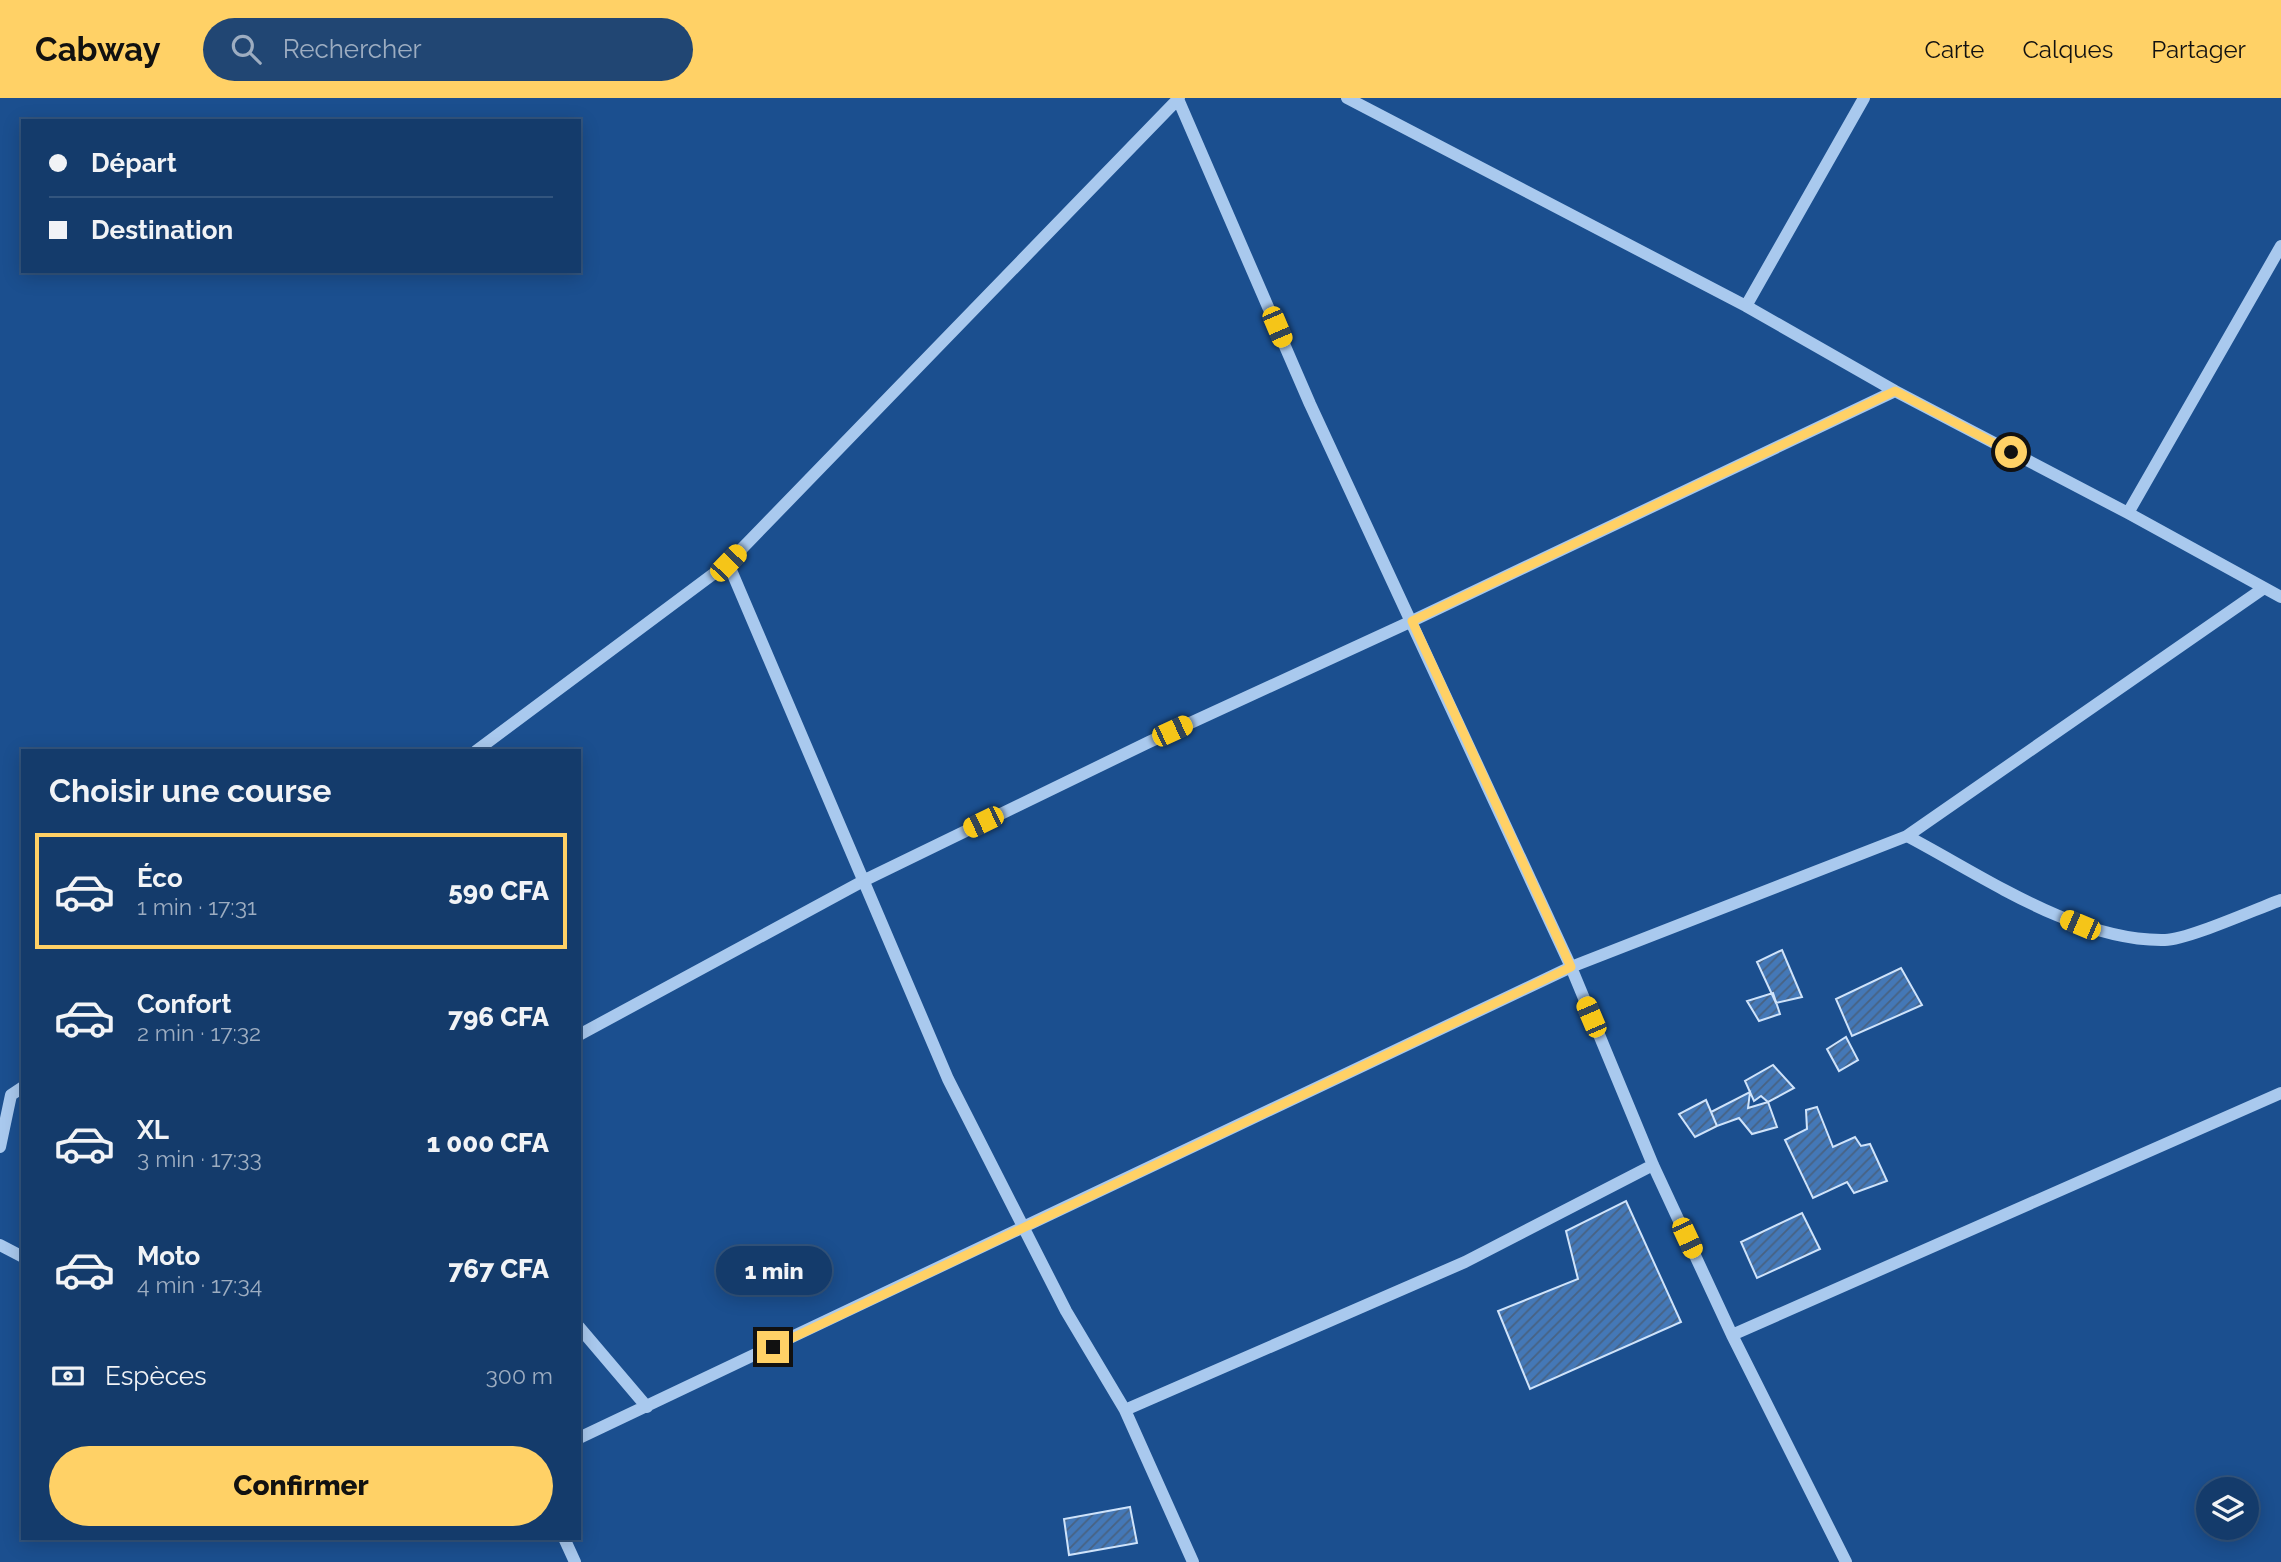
<!DOCTYPE html>
<html lang="fr">
<head>
<meta charset="utf-8">
<style>
	body { margin:0; font-family:Raleway,sans-serif; background:#214673; color:#f1f3f6; height:100vh; display:flex; flex-direction:column; font-size:26px; white-space:nowrap }
	* { box-sizing:border-box; margin:0 }
	p { font-size:23px; color:#9dadc1 }
	.icon { flex:none; width:38px; height:38px; fill:none; stroke:currentColor; stroke-width:2; stroke-linecap:round; stroke-linejoin:round }
	.map { position:relative; flex:1; overflow:hidden }
	.drawer { position:absolute; left:21px; top:651px; width:560px; height:791px; display:flex; flex-direction:column; background:#143b6b; border-radius:0px; box-shadow:0 4px 18px #0003,0 0 0 2px #33557e }
	.drawer>* { flex:none }
	.banner { position:absolute; left:21px; top:21px; width:560px; height:154px; border-radius:0px; box-shadow:0 4px 18px #0003,0 0 0 2px #33557e; display:grid; align-content:center; height:154px; padding:0 28px; background:#143b6b }
	.fabs { position:absolute; left:2196px; top:1379px; display:grid; gap:14px }
	.fabs a { display:grid; place-items:center; width:63px; height:63px; border-radius:50%; background:#143b6b; box-shadow:0 4px 18px #0003,0 0 0 2px #33557e; font-size:35px }
	.end { position:absolute; width:32px; height:32px; margin:-16px; border:9px solid #ffd166; background:#111; box-shadow:0 0 0 4px #111 }
	.from { border-radius:50% }
	.bubble { position:absolute; height:49px; border-radius:24px; background:#143b6b; box-shadow:0 4px 18px #0003,0 0 0 2px #33557e; font-size:23px; font-weight:800; line-height:49px; text-align:center }
	.car { position:absolute; width:21px; height:42px; margin:-21px -10px; border-radius:9px; box-shadow:0 0 5px 2px #0007; background:linear-gradient(#f5c518 24%,#345 0 40%,#f5c518 0 76%,#345 0 86%,#f5c518 0) }
	.banner b { display:flex; align-items:center; gap:24px; height:66px; font-size:26px }
	.banner b+b { border-top:2px solid #33557e }
	.banner i { width:18px; height:18px; background:#f1f3f6 }
	ul { padding:0; list-style:none }
	li { display:flex; align-items:center; gap:21px; height:116px; margin:0 14px 10px; padding:0 14px; border:4px solid transparent; border-radius:0px }
	li div { flex:1 }
	li b { display:block; font-size:26px }
	li em { font-style:normal; font-weight:800 }
	li.current { border-color:#ffd166 }
	li>.icon { width:63px; height:63px; stroke-width:1.5 }
	h2 { padding:0 28px; font-size:32px; line-height:84px }
	.pay { display:flex; align-items:center; gap:18px; height:77px; padding:0 28px; font-size:26px }
	.pay p { margin-inline-start:auto }
	.primary-button { display:flex; gap:14px; margin-top:auto; padding:14px 28px }
	.primary-button a { flex:1; height:80px; border-radius:42px; background:#ffd166; color:#111; font-size:28px; font-weight:800; line-height:80px; text-align:center }
	header { display:flex; align-items:center; gap:42px; box-sizing:border-box; height:98px; padding:0 35px; background:#ffd166; color:#111 }
	header strong { font-size:33px }
	nav { display:flex; gap:38px; margin-inline-start:auto; font-size:24px }
	.search { width:490px; height:63px; background:#214673; display:flex; align-items:center; gap:18px; box-sizing:border-box; padding:0 24px; border-radius:38px; color:#9dadc1; font-size:26px }
	.map>svg:first-child { display:block }
</style>
</head>
<body>
<header>
<strong>Cabway</strong>
<div class="search"><svg class="icon" aria-label="search" viewBox="0 0 24 24"><circle cx="10" cy="10" r="6"/><path d="M15 15l6 6"/></svg>Rechercher</div>
<nav><a>Carte</a><a>Calques</a><a>Partager</a></nav>
</header>
<div class="map">
<svg width="2281" height="1464" viewBox="0 0 2281 1464">
	<defs>
		<pattern id="building-hatch" width="6" height="6" patternUnits="userSpaceOnUse" patternTransform="scale(1.75)"><rect width="6" height="6" fill="#4478b7"/><path d="M-1 1l2-2M0 6l6-6M5 7l2-2" fill="none" stroke="#486282"/></pattern>
	</defs>
	<rect width="100%" height="100%" fill="#1b4f8f"/>
	<path fill="url(#building-hatch)" stroke="#cfe3fa" stroke-width="2" d="M1782 852 1802 899 1776 905 1757 864Z
		M1901 870 1922 907 1852 938 1836 901Z
		M1773 895 1780 916 1759 923 1747 903Z
		M1846 939 1858 962 1839 973 1827 951Z
		M1773 967 1794 990 1768 1004 1761 998 1754 1003 1745 983Z
		M1750 994 1748 1010 1768 1004 1777 1029 1752 1036 1739 1020 1717 1028 1711 1014Z
		M1706 1002 1717 1028 1695 1039 1679 1016Z
		M1817 1009 1833 1049 1855 1039 1861 1048 1870 1046 1887 1083 1854 1095 1847 1084 1813 1100 1785 1042 1807 1031 1806 1012Z
		M1626 1103 1681 1224 1530 1291 1498 1213 1578 1181 1566 1133Z
		M1802 1115 1820 1151 1757 1180 1741 1144Z
		M1130 1409 1137 1445 1069 1457 1064 1421Z"/>
	<g fill="none" stroke-linecap="round" stroke-linejoin="round">
		<path stroke="#a9c9ee" stroke-width="12" d="M1347 0 1746 208 1895 293 2128 415 2281 499
			M1178 1 1310 306 1571 869 1653 1067 1732 1237 1846 1464
			M1746 208 1864 0
			M2128 415 2281 148
			M728 465 948 981 1066 1213 1125 1312 1193 1464
			M476 653 728 465 1179 0
			M1907 738C1983 778 2077 844 2165 842 2187 842 2256 811 2281 802
			M579 937 865 782 1149 644 1412 523 1895 293
			M0 1049 11 997 23 989
			M0 1147 23 1159
			M579 1229 647 1309
			M1732 1237 2281 995
			M1125 1312 1465 1164 1653 1067
			M579 1340 1571 869 1907 738 2264 490
			M564 1440 575 1464"/>
	</g>
	<g fill="none" stroke-linecap="round" stroke-linejoin="round">
		<path stroke="#ffd166" stroke-width="9" d="M773 1249 1571 869 1412 523 1895 293 2011 354"/>
	</g>
</svg>
<div class="fabs">
<a><svg class="icon" aria-label="layers" viewBox="0 0 24 24"><path d="M12 4l9 5-9 5-9-5zM3 14l9 5 9-5"/></svg></a>
</div>
<i class="end from" style="left:2011px;top:354px"></i>
<i class="end" style="left:773px;top:1249px"></i>
<div class="bubble" style="left:716px;top:1148px;width:116px">1 min</div>
<i class="car" style="left:1277px;top:229px;rotate:157deg"></i>
<i class="car" style="left:728px;top:465px;rotate:44deg"></i>
<i class="car" style="left:1172px;top:633px;rotate:65deg"></i>
<i class="car" style="left:983px;top:724px;rotate:244deg"></i>
<i class="car" style="left:2080px;top:827px;rotate:293deg"></i>
<i class="car" style="left:1591px;top:919px;rotate:337deg"></i>
<i class="car" style="left:1687px;top:1140px;rotate:155deg"></i>
<div class="banner">
<b><i class="from"></i>Départ</b>
<b><i></i>Destination</b>
</div>
<section class="drawer">
<h2>Choisir une course</h2>
<ul>
<li class="current"><svg class="icon" aria-label="car" viewBox="0 0 24 24"><path d="M5 17H2v-5l4-1 3-4h7l3 4 3 1v5h-3M9 17h6M6 11h13"/><circle cx="7" cy="17" r="2"/><circle cx="17" cy="17" r="2"/></svg><div><b>Éco</b><p>1 min · 17:31</p></div><em>590 CFA</em></li>
<li><svg class="icon" aria-label="car" viewBox="0 0 24 24"><path d="M5 17H2v-5l4-1 3-4h7l3 4 3 1v5h-3M9 17h6M6 11h13"/><circle cx="7" cy="17" r="2"/><circle cx="17" cy="17" r="2"/></svg><div><b>Confort</b><p>2 min · 17:32</p></div><em>796 CFA</em></li>
<li><svg class="icon" aria-label="car" viewBox="0 0 24 24"><path d="M5 17H2v-5l4-1 3-4h7l3 4 3 1v5h-3M9 17h6M6 11h13"/><circle cx="7" cy="17" r="2"/><circle cx="17" cy="17" r="2"/></svg><div><b>XL</b><p>3 min · 17:33</p></div><em>1 000 CFA</em></li>
<li><svg class="icon" aria-label="car" viewBox="0 0 24 24"><path d="M5 17H2v-5l4-1 3-4h7l3 4 3 1v5h-3M9 17h6M6 11h13"/><circle cx="7" cy="17" r="2"/><circle cx="17" cy="17" r="2"/></svg><div><b>Moto</b><p>4 min · 17:34</p></div><em>767 CFA</em></li>
</ul>
<div class="pay"><svg class="icon" aria-label="cash" viewBox="0 0 24 24"><path d="M3 7h18v10H3z"/><circle cx="12" cy="12" r="2"/></svg>Espèces<p>300 m</p></div>
<div class="primary-button"><a>Confirmer</a></div>
</section>
</div>
</body>
</html>
